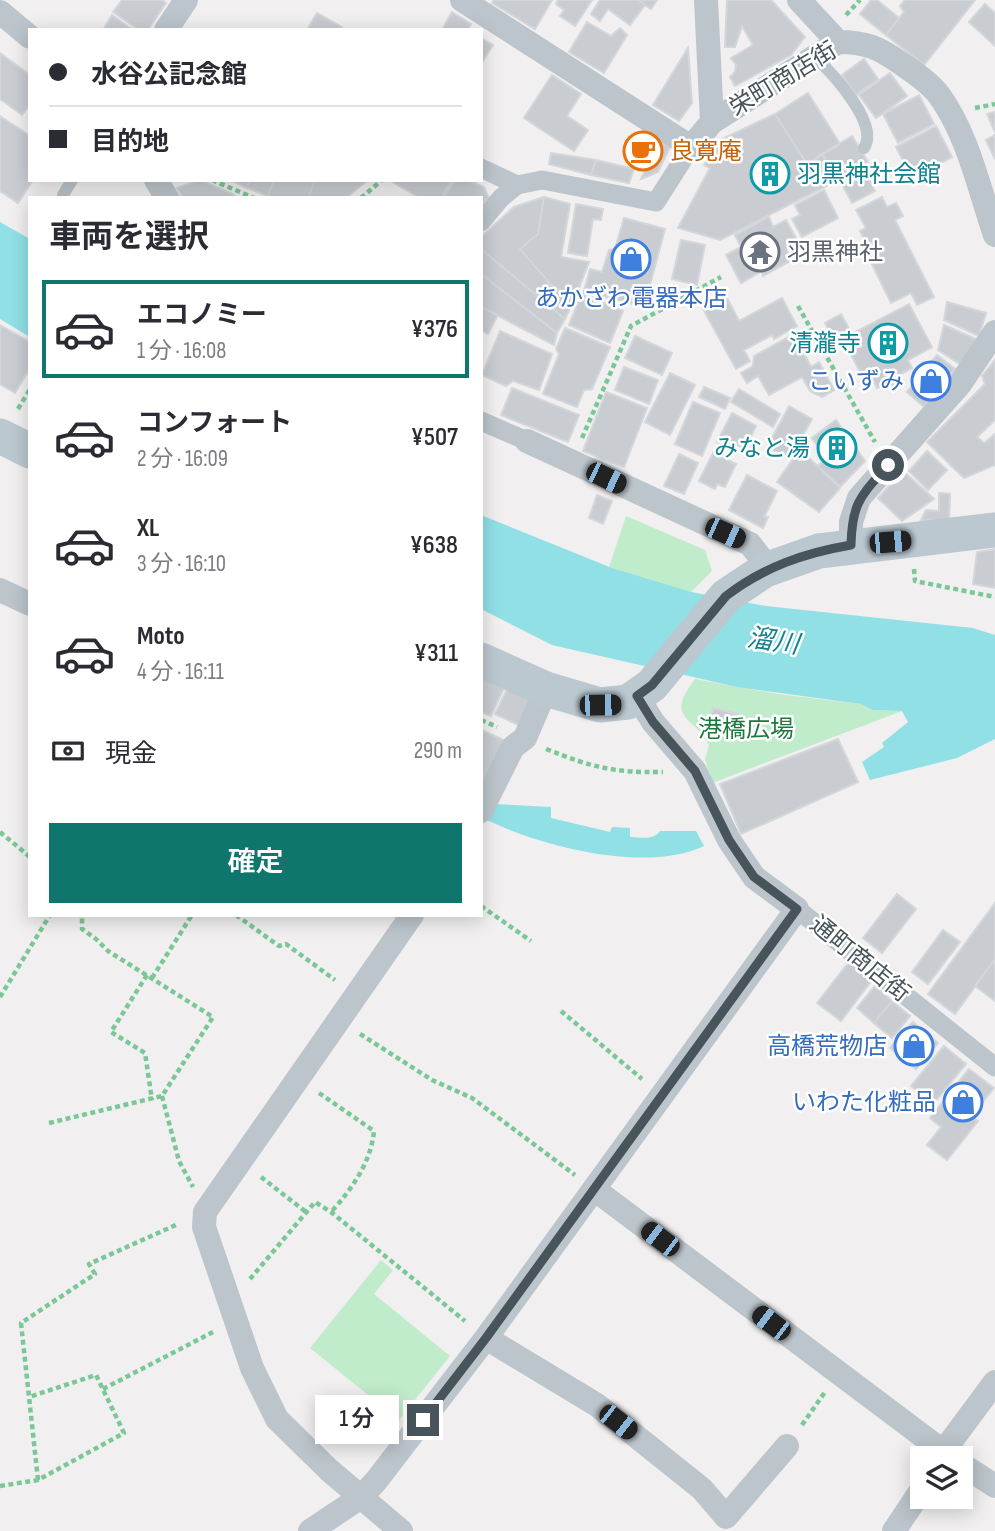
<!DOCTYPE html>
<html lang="ja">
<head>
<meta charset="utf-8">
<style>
	body { margin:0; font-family:"Sofia Sans Condensed","Noto Sans JP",sans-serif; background:#f2f2f3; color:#2b2b33; height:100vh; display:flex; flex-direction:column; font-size:26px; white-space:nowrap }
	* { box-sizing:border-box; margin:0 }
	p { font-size:23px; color:#7c7c81 }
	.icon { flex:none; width:38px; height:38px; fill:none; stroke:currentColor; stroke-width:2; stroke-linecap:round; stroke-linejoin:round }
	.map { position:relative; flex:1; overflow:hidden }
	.drawer { position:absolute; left:28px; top:196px; width:455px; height:721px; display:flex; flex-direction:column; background:#fff; border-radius:0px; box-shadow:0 4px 18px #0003 }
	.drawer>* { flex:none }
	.guide { position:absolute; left:28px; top:28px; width:455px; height:154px; border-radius:0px; box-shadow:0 4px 18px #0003; display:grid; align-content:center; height:154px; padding:0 21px; background:#fff }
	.controls { position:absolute; left:910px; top:1446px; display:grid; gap:14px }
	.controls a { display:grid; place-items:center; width:63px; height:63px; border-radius:0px; background:#fff; box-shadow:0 4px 18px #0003; font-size:35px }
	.end { position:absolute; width:32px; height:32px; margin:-16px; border:9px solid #48545b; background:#fff; box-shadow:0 0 0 4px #fff }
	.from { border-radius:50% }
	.bubble { position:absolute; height:49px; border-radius:0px; background:#fff; box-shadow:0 4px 18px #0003; font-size:23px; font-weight:600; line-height:49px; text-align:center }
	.car { position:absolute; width:21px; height:42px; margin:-21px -10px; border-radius:9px; box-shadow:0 0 5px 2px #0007; background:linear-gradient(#222 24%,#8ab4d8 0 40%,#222 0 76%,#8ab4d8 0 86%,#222 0) }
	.guide b { display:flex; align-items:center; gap:24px; height:66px; font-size:26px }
	.guide b+b { border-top:2px solid #e1e1e2 }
	.guide i { width:18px; height:18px; background:#2b2b33 }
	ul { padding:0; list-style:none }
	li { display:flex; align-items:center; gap:21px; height:98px; margin:0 14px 10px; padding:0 7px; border:4px solid transparent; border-radius:0px }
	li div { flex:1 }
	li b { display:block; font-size:26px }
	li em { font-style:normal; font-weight:600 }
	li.current { border-color:#0f766e }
	li>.icon { width:63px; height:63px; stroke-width:1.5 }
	h2 { padding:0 21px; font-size:32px; line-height:84px }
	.pay { display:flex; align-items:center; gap:18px; height:77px; padding:0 21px; font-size:26px }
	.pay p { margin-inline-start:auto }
	.primary-button { display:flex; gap:14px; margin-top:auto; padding:14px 21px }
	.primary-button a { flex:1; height:80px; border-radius:0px; background:#0f766e; color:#fff; font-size:28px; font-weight:600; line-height:80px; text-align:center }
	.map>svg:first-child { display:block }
</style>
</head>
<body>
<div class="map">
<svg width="995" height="1531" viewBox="0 0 995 1531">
	<rect width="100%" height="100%" fill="#f1efef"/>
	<path fill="#c0eccb" d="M626 516 705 550 712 571 689 594 609 567Z
		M695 679 778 694 861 704 872 710 902 711 712 783 705 759 709 745C694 715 664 720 695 679Z
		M381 1260 393 1270 374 1294 450 1356 399 1420 310 1348Z"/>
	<path fill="#90e0e6" d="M0 222 30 239V337L0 319Z
		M481 515 612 568 691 592 766 606 973 628 995 635V739L957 758 870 780 862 762 884 747 882 743 908 722 902 711 872 710 861 704 737 687 552 645 481 609Z
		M495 804 551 807V818L610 832 612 827 630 828V837C641 837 653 841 660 831H696L704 846C646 874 537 846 481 817Z"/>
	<path fill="#c9ccd1" stroke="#d3d6da" stroke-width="2" d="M122 0H162L166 3 148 30H139L113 12Z
		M494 0H552L535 29 492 3Z
		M558 0H592L575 26 560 16 564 10 556 4Z
		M600 0H638L645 5 630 25 608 9 600 21 591 14Z
		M638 0H657L651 9Z
		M727 0H771L805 37 791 55 735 86 730 77 735 72 736 65 731 58 753 45 742 26 735 47H725Z
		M871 0H877L899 18 886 35 860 14Z
		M905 0H975L924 65 886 35 904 12 900 6Z
		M985 4 995 13V46L969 22Z
		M452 12 471 24 468 30H442Z
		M317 13 342 27 340 30H307Z
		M112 15 133 30H103Z
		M587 22 611 36 620 28 627 35 604 73 569 52Z
		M481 38 493 45 481 64Z
		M688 48 692 103 679 121 653 105Z
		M0 53 30 75V105L22 115 0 99Z
		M864 59 878 79 856 95 842 75Z
		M890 73 907 96 876 118 859 95Z
		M552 75 581 94 567 116 588 130 574 151 524 118Z
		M808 93 840 144 807 164 775 114Z
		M919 95 934 124 898 143 883 114Z
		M995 112V132L987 114Z
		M775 114 807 164 822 154 838 180 720 240 678 228 710 168 704 165 720 140Z
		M0 116 30 136V180H33L18 203 0 191Z
		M936 126 952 157 912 178 896 147Z
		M643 131 658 141 646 168 627 161Z
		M995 135V159L986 140Z
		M852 136 868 162 838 180 822 154Z
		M658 141 670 147 658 172 641 179Z
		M551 153 596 160 591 175 549 164Z
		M596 160 634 169 629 183 591 175Z
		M867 175 875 191 852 203 843 186Z
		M200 180 233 194 236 198H183L177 188Z
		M231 180H250L247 188Z
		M250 180H274L268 196 247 188Z
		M274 180H315L308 198H272L268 196Z
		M315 180H368L346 198H308Z
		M452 180 441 198H420L391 181Z
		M455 180H467L484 187 489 198 481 206V198H443Z
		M824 190 838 218 802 237 792 219 800 215 795 205Z
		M544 197 570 204 561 257 589 262 575 298 552 286 520 249 538 234Z
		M544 197 538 234 520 249 552 286 575 298 565 319 481 249V237L514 207Z
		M882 197 887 207 896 203 903 216 895 220 934 297 917 305 911 293 891 303 865 250 869 248 860 231 866 228 856 210Z
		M576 204 603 209 601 220 593 219 587 256 568 253Z
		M769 217 773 227 786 220 798 242 786 249 792 260 763 276 762 271 741 283 726 255 741 247 735 235Z
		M624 218 665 229 644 307 584 291 590 269 602 272 609 250 615 249Z
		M681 240 705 245 697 285 672 279Z
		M481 249 565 319 557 333 481 274Z
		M481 274 557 333 554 345 481 307Z
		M582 293 623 311 610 343 569 325Z
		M725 294 739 321 782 298 797 326 774 339 772 335 744 350 750 361 736 369 702 307Z
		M947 302 986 313 979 336 944 320Z
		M909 304 932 347 908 360 912 368 895 377 899 384 891 388 888 382 877 388 873 379 866 383 841 336 834 340 825 323 841 314 852 334Z
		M481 307 498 315 488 334 481 330Z
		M0 325 30 342V368L15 393 0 384Z
		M944 325 976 339 963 366 938 350Z
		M565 328 610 347 592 389 584 390 577 407 543 394 559 354 556 349Z
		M500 331 552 354 539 390 513 381 506 386 482 375Z
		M794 334 811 367 819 362 834 390 822 397 810 391 802 377 769 395 758 376 747 383 741 373 753 366 754 356Z
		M635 336 672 353 662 375 625 358Z
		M937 355 955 369 924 407 907 392Z
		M995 360V420L977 437 984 443 995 434V465L964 478 927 442 985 384 982 376Z
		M624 367 658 380 649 404 615 390Z
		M670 373 695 385 670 435 645 422Z
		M704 387 730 398 725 409 699 397Z
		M512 388 579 415 568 442 501 415Z
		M739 389 780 414 773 427 731 402Z
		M606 392 647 408 624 467 583 451Z
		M693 402 720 413 702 456 675 444Z
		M789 406 812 419 789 459 767 447Z
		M732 413 756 426 745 449 736 444 732 449 717 442Z
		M836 420 865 461 840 487 818 466 826 458 812 438Z
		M800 449 840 488 819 512 777 482Z
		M927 451 947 470 928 490 909 471Z
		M713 453 736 464 725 487 717 484 715 489 699 481Z
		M679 454 698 463 684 494 664 486Z
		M903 471 934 499 902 521 878 498Z
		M747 475 777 491 764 517H768L763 528 729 510Z
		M939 493 950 494 949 521 921 520 926 510 939 511Z
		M597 495 612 501 603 524 589 518Z
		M995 549V588L973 584 977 552Z
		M481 675 505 686 491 716 481 712Z
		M508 687 535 700 523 727 495 714Z
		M713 708 738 714 735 729 709 723Z
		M481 730 506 741 481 795Z
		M838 739 858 782 741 834 720 784Z
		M897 894 916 909 882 953 863 938Z
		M995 903V959L955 1014 928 994Z
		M943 930 960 942 928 984 912 972Z
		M995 959V1001L975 986Z
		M849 962 872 980 841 1021 817 1003Z
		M875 986 892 1001 874 1023 857 1008Z
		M892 1001 910 1016 892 1038 874 1023Z
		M913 1022 938 1043 916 1069 890 1048Z
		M944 1046 966 1064 934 1103 911 1086Z
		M969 1069 994 1088 971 1117 978 1121 947 1160 927 1145 941 1127 930 1118Z"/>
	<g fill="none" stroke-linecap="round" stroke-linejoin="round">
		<path stroke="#7ac897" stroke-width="4.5" stroke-dasharray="5 3.5" stroke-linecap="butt" d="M846 15 860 0
			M975 108 995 104
			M212 180 254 198
			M361 198 382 180
			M798 306 875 442
			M18 409 30 389
			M582 438 631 326 721 277
			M914 569 915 581 995 597
			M481 720 497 727
			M546 749C592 767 613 773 663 772
			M0 832 30 857
			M481 906 531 941
			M236 915 279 946 286 944 335 980
			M147 975 111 1032 145 1053 152 1100
			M152 978 192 915
			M0 997 50 915
			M561 1011 642 1079
			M360 1034 432 1080 472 1098 575 1175
			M319 1093 374 1131C371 1162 352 1189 331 1212
			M162 1096 179 1161 193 1187
			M49 1123 162 1096 213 1017 108 951 96 939 82 929V915
			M261 1177 306 1212
			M250 1279 315 1202 331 1212 465 1321
			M103 1389 213 1332
			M802 1425 825 1392
			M38 1480 21 1323 95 1274 89 1264 178 1224
			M0 1486 38 1480 124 1433 96 1375 29 1397"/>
		<path stroke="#bbc5cb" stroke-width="12" d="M815 57C832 73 880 124 864 148
			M63 195 72 180"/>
		<path stroke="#bbc5cb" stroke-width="19" d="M481 168 517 185 542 180 656 202 691 147
			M481 222 501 198 517 185
			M481 421 527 441
			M797 909 995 1067"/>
		<path stroke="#bbc5cb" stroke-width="24" d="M462 0 691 147 712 122 838 42C867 42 879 48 902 64 915 73 930 83 939 95 968 135 979 189 995 235
			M706 0 712 122
			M799 0 838 42
			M0 12 30 37
			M166 30 186 0
			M156 180 167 198
			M527 441 750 544 760 557 765 570
			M851 545V522L859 498 960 384 995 332
			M0 590 30 604
			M481 811 513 747 525 738 546 689
			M594 1189 952 1458
			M486 1338 597 1405 702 1489 726 1517 787 1446
			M943 1458V1452L995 1382
			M961 1464 995 1486
			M310 1531 361 1497 376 1481 486 1338 797 909 754 877 729 840 695 771 653 722 637 696
			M401 1531 329 1470 277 1419 252 1368 204 1227 205 1212 412 915
			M894 1531 922 1489"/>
		<path stroke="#bbc8cf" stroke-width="35" d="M0 436 30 451
			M481 660 546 689 600 705 628 702 652 685 726 596 765 570 819 551 995 530"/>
	</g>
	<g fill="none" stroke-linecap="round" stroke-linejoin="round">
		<path stroke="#48545b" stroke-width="9" d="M423 1420 486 1338 797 909 754 877 729 840 695 771 653 722 637 696 652 685 726 596C764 567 804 553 851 545 852 502 861 496 888 465"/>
	</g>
	<defs>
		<symbol id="cafe-ring" viewBox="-11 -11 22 22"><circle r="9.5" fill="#fff" stroke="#e8710a" stroke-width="1.5"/><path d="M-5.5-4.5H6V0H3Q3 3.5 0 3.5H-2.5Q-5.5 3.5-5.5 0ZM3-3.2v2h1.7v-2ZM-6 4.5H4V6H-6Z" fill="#e8710a"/></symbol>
		<symbol id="building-ring" viewBox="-11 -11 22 22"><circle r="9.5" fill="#fff" stroke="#0f9aa8" stroke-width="1.5"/><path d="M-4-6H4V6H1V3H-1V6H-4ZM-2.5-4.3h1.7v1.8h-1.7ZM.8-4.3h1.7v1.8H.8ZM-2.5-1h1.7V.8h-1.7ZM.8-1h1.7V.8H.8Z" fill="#0f9aa8"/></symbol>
		<symbol id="temple-ring" viewBox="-11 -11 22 22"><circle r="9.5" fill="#fff" stroke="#6b7280" stroke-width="1.5"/><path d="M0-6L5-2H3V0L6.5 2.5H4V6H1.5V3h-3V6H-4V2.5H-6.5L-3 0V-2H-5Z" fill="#6b7280"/></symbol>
		<symbol id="shop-ring" viewBox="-11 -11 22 22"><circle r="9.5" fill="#fff" stroke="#3f7fe0" stroke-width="1.5"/><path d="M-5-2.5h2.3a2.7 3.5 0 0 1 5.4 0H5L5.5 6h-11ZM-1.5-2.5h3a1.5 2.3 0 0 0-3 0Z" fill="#3f7fe0"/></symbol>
	</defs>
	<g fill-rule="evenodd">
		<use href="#cafe-ring" x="621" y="129" width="44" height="44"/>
		<use href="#building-ring" x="748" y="152" width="44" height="44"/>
		<use href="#temple-ring" x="738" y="230" width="44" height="44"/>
		<use href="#shop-ring" x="609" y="237" width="44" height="44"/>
		<use href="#building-ring" x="866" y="321" width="44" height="44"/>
		<use href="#shop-ring" x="909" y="359" width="44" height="44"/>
		<use href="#building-ring" x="815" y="426" width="44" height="44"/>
		<use href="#shop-ring" x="892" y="1024" width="44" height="44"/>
		<use href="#shop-ring" x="941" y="1080" width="44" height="44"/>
	</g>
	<g text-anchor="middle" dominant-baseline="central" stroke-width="5" stroke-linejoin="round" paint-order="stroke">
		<g font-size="24" fill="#48545b" stroke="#fff">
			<text transform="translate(783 79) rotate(-31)">栄町商店街</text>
			<text transform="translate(860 959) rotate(39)">通町商店街</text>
		</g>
		<g font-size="24" fill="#c56008" stroke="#fff" text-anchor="start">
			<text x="670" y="151">良寛庵</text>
		</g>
		<g font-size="24" fill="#0d838f" stroke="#fff" text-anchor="end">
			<text x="797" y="174" text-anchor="start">羽黒神社会館</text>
			<text x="861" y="343">清瀧寺</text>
			<text x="810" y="448">みなと湯</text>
		</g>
		<g font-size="24" fill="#5b616d" stroke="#fff" text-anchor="start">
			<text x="787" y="252">羽黒神社</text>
		</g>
		<g font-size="24" fill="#366cbe" stroke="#fff" text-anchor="end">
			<text x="631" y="298" text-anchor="middle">あかざわ電器本店</text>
			<text x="904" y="381">こいずみ</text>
			<text x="887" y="1046">高橋荒物店</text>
			<text x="936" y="1102">いわた化粧品</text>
		</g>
		<g font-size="24" fill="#1d783e" stroke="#fff">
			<text x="746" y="729">港橋広場</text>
		</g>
		<g font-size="26" font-style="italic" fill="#14828b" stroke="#fff">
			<text transform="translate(773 642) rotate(8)">溜川</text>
		</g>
	</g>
</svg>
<div class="controls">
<a><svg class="icon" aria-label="layers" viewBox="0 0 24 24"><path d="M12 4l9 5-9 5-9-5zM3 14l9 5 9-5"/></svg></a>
</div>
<i class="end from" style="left:888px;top:465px"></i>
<i class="end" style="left:423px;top:1420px"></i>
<div class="bubble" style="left:315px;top:1395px;width:84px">1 分</div>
<i class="car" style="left:606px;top:478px;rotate:116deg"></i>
<i class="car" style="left:725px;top:533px;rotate:114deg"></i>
<i class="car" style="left:890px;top:542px;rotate:85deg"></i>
<i class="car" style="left:600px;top:705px;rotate:89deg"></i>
<i class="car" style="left:660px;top:1239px;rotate:307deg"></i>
<i class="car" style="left:771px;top:1323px;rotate:307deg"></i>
<i class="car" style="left:618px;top:1422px;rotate:128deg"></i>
<div class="guide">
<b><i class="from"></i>水谷公記念館</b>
<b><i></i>目的地</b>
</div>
<section class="drawer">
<h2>車両を選択</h2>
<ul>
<li class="current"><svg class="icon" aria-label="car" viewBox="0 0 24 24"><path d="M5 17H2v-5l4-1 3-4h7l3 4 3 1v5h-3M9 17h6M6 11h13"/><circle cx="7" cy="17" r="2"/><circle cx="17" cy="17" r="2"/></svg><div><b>エコノミー</b><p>1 分 · 16:08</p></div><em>¥376</em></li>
<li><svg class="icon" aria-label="car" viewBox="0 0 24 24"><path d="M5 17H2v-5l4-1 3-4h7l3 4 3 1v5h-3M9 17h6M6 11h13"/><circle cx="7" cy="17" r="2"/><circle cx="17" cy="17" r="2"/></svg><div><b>コンフォート</b><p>2 分 · 16:09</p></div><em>¥507</em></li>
<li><svg class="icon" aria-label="car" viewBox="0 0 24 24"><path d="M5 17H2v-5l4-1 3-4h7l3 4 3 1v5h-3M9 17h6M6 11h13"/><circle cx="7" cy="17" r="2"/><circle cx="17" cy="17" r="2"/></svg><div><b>XL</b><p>3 分 · 16:10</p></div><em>¥638</em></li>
<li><svg class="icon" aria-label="car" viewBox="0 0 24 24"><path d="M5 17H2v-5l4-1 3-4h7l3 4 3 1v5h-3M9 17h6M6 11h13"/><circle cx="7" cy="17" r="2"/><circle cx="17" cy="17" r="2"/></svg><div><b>Moto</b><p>4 分 · 16:11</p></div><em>¥311</em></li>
</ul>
<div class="pay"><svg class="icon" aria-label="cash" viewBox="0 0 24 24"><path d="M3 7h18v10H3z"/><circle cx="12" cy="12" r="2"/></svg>現金<p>290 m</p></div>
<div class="primary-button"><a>確定</a></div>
</section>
</div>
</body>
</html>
